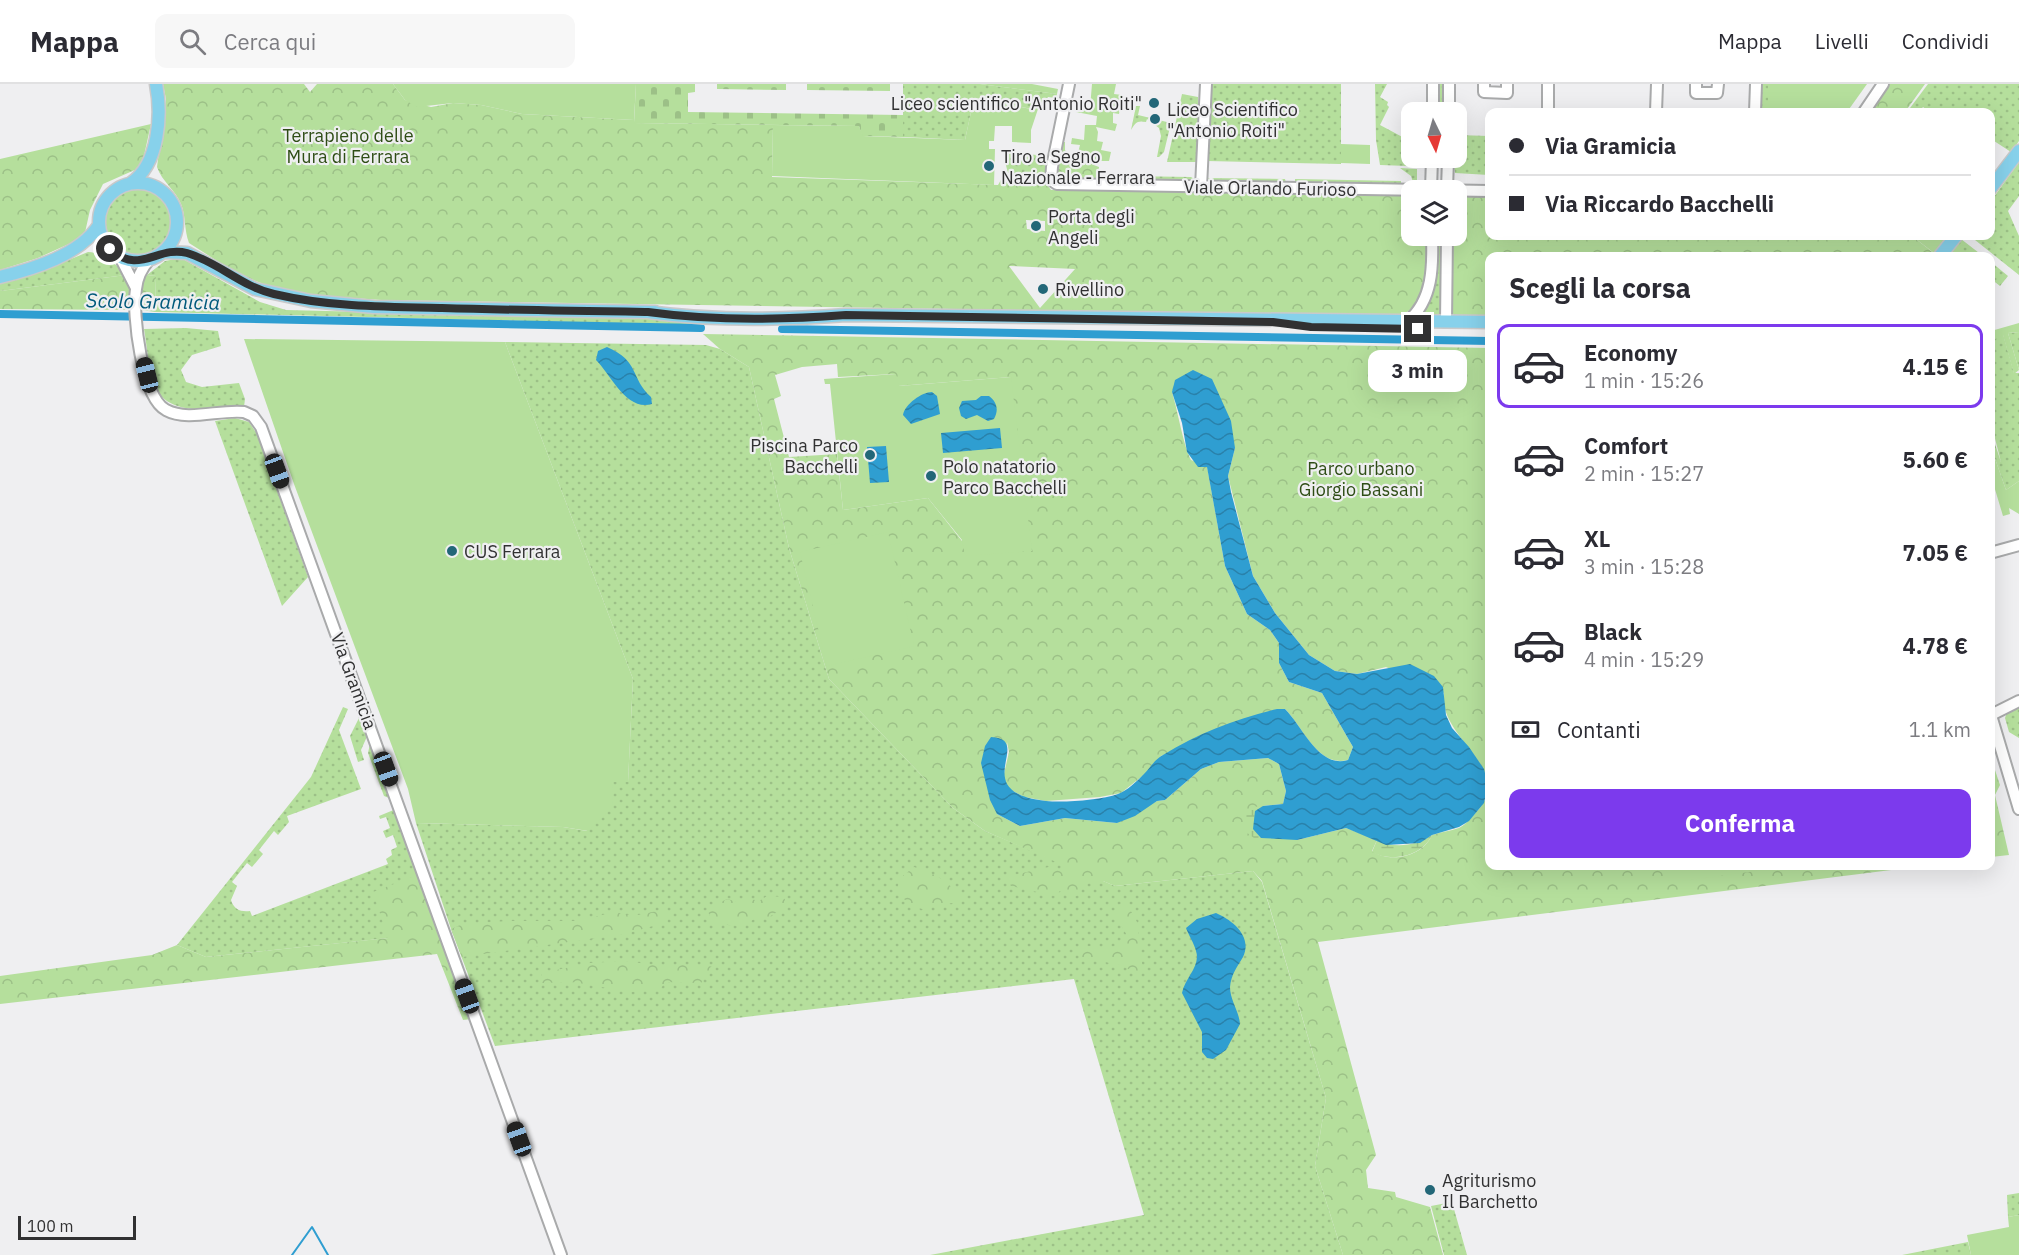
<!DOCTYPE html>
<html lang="it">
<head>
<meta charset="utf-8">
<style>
	body { margin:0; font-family:"IBM Plex Sans",sans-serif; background:#f7f7f7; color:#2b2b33; height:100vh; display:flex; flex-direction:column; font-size:22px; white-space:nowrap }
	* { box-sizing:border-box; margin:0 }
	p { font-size:20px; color:#7c7c81 }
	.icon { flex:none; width:33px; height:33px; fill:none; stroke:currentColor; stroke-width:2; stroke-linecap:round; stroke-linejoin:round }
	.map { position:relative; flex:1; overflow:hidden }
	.side { position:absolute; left:1485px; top:168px; width:510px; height:618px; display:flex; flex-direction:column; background:#fff; border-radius:12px; box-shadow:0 6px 24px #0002 }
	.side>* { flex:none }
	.hud { position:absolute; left:1485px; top:24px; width:510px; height:132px; border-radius:12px; box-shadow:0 6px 24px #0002; display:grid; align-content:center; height:132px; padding:0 24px; background:#fff }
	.needle { width:39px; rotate:175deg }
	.controls { position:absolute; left:1401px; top:18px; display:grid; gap:12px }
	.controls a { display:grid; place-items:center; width:66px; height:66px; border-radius:12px; background:#fff; box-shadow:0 6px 24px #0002; font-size:30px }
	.scale { position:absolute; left:18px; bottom:15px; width:118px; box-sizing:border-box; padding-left:6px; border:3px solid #313132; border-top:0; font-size:16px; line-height:21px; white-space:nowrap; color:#313132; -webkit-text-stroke:4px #efeff1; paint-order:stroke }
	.end { position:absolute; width:27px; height:27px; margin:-14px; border:8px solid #313132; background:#fff; box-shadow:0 0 0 3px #fff }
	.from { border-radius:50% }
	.bubble { position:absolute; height:42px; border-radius:12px; background:#fff; box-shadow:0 6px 24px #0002; font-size:20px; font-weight:800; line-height:42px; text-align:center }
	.car { position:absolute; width:18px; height:36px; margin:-18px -9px; border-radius:8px; box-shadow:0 0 4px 2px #0007; background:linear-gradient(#222 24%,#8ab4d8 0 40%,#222 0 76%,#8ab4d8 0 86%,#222 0) }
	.hud b { display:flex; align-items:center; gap:21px; height:57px; font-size:22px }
	.hud b+b { border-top:2px solid #e1e1e2 }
	.hud i { width:15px; height:15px; background:#2b2b33 }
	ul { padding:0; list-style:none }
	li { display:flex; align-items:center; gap:18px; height:84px; margin:0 12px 9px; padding:0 12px; border:3px solid transparent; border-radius:12px }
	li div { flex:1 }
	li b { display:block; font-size:22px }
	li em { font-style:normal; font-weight:800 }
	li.current { border-color:#7c3aed }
	li>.icon { width:54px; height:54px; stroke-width:1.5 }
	h2 { padding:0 24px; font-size:27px; line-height:72px }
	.pay { display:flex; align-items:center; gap:15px; height:66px; padding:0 24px; font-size:22px }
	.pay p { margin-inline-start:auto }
	.button { display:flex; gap:12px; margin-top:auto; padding:12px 24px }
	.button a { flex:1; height:69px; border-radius:12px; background:#7c3aed; color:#fff; font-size:24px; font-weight:800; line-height:69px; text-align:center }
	header { display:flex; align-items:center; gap:36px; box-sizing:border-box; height:84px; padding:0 30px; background:#fff; border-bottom:2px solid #e1e1e2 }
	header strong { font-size:28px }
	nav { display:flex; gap:33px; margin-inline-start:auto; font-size:21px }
	.search { width:420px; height:54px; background:#f7f7f7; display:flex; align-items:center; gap:15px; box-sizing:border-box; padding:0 21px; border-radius:12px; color:#7c7c81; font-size:22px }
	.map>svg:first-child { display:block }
</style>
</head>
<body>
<header>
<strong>Mappa</strong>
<div class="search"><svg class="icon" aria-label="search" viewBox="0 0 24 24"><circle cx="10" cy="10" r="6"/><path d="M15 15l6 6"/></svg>Cerca qui</div>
<nav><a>Mappa</a><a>Livelli</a><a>Condividi</a></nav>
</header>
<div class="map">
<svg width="2019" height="1171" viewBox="0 0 2019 1171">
	<defs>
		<pattern id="grass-dots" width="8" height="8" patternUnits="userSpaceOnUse" patternTransform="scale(1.5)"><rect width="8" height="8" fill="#b5df9c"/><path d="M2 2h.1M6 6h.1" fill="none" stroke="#9cc087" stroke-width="1.8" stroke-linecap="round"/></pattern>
		<pattern id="forest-crowns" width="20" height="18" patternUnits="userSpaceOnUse" patternTransform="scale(1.5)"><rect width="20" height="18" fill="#b5df9c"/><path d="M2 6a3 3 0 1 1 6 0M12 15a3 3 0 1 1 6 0" fill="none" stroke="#9cc087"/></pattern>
		<pattern id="wetland-marsh" width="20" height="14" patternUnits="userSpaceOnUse" patternTransform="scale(1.5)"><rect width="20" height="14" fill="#b5df9c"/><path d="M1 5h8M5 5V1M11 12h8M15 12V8" fill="none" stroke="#9cc087"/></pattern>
		<pattern id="cemetery-stones" width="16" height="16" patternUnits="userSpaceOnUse" patternTransform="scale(1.5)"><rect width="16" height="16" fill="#b5df9c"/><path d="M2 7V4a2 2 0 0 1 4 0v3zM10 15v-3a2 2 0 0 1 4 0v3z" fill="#9cc087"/></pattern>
		<pattern id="water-waves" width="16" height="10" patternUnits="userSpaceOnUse" patternTransform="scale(1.5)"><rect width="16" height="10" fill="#2f9ed1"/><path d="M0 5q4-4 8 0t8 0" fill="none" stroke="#2981aa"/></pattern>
	</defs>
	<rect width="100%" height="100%" fill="#efeff1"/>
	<path fill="url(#grass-dots)" d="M903 0H980L1057 10 1056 14 1048 13 1046 21 1033 18 1032 25 974 14 965 56 903 53Z
		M1211 0H1341V80L1207 77Z
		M1375 0H1387L1380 13 1388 18 1387 21 1389 23 1380 41 1408 56V82L1380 81 1376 56Z
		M1437 0H1446V27H1437Z
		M1761 0H1768V23L1809 28H1760Z
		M1928 0H2019V57L2011 68 1991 55 1990 28H1930L1923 23 1919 28H1907Z
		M1182 10 1198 13 1197 78H1167Z
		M1136 22H1140L1138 31 1171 39 1164 68 1159 73H1157L1161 52 1159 44 1147 35 1146 38C1137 36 1135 39 1131 46Z
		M1457 51 1489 52V91L1455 89 1453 74H1456Z
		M1012 69 1049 72 1046 92 1018 93 1008 89 1004 74 1007 70Z
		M2019 78V112L2008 127 2019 152V191L1970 152H1990L1991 117Z
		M1400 84 1417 85V101H1414L1411 92Z
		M1125 92 1191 93 1196 96H1124Z
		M1208 94 1285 95 1286 99 1208 98Z
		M1295 95 1401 97V101L1295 99Z
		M104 138a34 34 0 1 1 68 0a34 34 0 1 1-68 0Z
		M1437 152H1442L1441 231 1423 232 1436 196Z
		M1961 155 1983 172H1947Z
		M88 168C101 168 118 181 126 191L0 207V199L32 191Z
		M181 174 260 218 286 226 696 236 700 241 155 228 156 192 147 191 165 177Z
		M1991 178 2008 192 2000 202 1991 195Z
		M186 244 218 247 221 262 192 271 181 286 186 298 202 303 239 299 245 315 244 323C218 324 172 334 156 305 149 292 147 261 144 245Z
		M2019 248V286L2008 249Z
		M2003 250 2014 289H2019V397L2006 406 1991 363 1990 345 2001 378 1991 339 1990 257Z
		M505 258 706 261 720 265 749 283 789 464 829 595 953 724 985 747 1115 802 1253 787 1262 798 1326 1014 1315 1082 1343 1171H930L1144 1131 1074 895 495 962 451 845 416 739 563 743 587 747 613 698H628L633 595Z
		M235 334 249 338 257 350 308 493 282 522 215 337Z
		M2019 622V654L2009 648 2005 634 2007 628Z
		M343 623 348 625 339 646 361 705 287 732 289 738 278 751 274 747 259 766 263 770 252 783 247 779 232 798 237 802 231 816C234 826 241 828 250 827L252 832 388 780 386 775 392 771 391 766 397 763 393 751 386 754 383 747 390 744 386 733 380 735 379 732 396 725 420 790 389 854 206 873 177 861 311 693Z
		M362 628 369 648 361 666 364 676 358 678 350 652Z
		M371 655 394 716 384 712 368 669Z
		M2019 1109V1131L2008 1133 2007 1111Z
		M1452 1118 1467 1171H1444L1431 1122Z
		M1968 1158 1971 1171H1902Z"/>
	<path fill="url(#forest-crowns)" fill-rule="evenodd" d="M163 0H304L310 8 317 0H393L405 16 431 23 453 19 481 21 522 30 634 36 635 39 773 41 772 93 998 101 1002 94C1016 95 1030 98 1045 98L1051 106 1411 110 1412 152H1423V157H1428C1427 185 1429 228 1394 232L381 216 310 211 276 205 236 189 189 159C184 146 186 132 181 120 175 105 162 98 157 83L166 15ZM1026 136 1045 137V147L1027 145ZM1009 182H1010L1075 185 1040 224Z
		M1889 0H1925L1905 28H1869Z
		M151 40 143 76 137 85 103 100 90 126 84 153 38 174 0 186V75Z
		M1062 58H1065V66L1069 71 1099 83V96L1056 93 1054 90Z
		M1459 111H1489L1490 152H1912L1935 170 1933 172H1490L1489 235 1455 232 1450 226V152H1456V113Z
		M126 191 131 210 130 226 0 225V207Z
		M147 191 156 192 155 228 141 226V200Z
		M703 250 1489 264 1490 782H1923L1318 858 1376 1071 1366 1086 1368 1104 1395 1108 1396 1113 1430 1123 1443 1171H1343L1315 1082 1326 1014 1262 797 1253 787 1115 802 1103 797 1083 800 1077 812 1060 807 1055 812 1011 802 1005 793 1053 782 1059 786 1063 781 985 747 953 724 829 595 789 464 749 283 720 265ZM837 280 838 293 895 290 898 302 1011 293 962 457 928 414 843 426 837 370 789 373 774 315 781 312 775 291 802 283ZM1172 308 1235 364 1228 392 1253 492 1275 529 1309 571 1335 587 1357 590 1386 583 1444 609C1437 652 1513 684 1479 725 1473 731 1467 740 1459 744 1450 747 1441 748 1432 751 1423 772 1391 780 1372 767L1377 756 1346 744 1297 756 1263 722 1283 720 1286 707 1279 680 1268 674 1219 678 1201 685 1165 716 1157 717 1117 739 1065 734 1020 742 997 730 1007 658 1009 668 1003 694 1009 705 1024 713 1046 717 1100 713 1121 709 1145 690 1161 672 1278 625H1285C1303 643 1318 684 1348 676L1353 663 1322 609 1289 598 1279 579V559L1270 546 1247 530 1225 482 1207 382 1191 376C1183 360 1178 328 1172 308Z
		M1991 680H1993L2000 701 1995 711 2009 771 1991 773Z
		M914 783C934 789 952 798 962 817 949 821 937 819 925 826L907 820 898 803 899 795Z
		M420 790 472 935 463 936 437 870 0 920V892L152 871 177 861 206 873 388 854 373 808Z
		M767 812 784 813 787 822 769 833 756 834 742 842 713 840 707 825 727 815 738 818 747 814 759 817Z
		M1126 818 1137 838 1143 887 1139 890 1120 881 1080 873 1077 863C1093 860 1117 869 1129 855L1117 834 1116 822Z
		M657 827 669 830 667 838 625 850 462 873 451 845 463 840 508 837H576L615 828 633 832Z
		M624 877 656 881H706L712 883 701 899 666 898 660 905 630 908 573 898 542 899V889L590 879Z"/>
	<path fill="url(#wetland-marsh)" d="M1263 722 1255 727 1253 745 1261 754H1254L1246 748 1245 731 1253 723Z
		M1432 751C1423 772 1391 779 1372 768L1377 756C1394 765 1416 762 1432 751Z"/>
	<path fill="url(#cemetery-stones)" d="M636 0H695V8L688 9V28L903 31V53L862 52 859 42 634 39Z
		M717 0H786V6L717 5Z
		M807 0H890V7L807 6Z"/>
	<path fill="#b5df9c" d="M393 0H636L634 36 522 30 481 21 453 19 417 23 405 16Z
		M980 0H1032L1058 5 1057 10Z
		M1092 0H1116L1114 10 1122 11 1119 30 1113 29V39L1117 40 1115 47 1096 43 1098 48 1097 57 1103 58 1101 66 1111 68 1109 77H1097L1078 69 1080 61 1071 60 1072 54 1084 56 1085 41H1096L1097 32 1076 28 1077 22 1090 24Z
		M1768 0H1867L1847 28H1768Z
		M974 14 1031 25 1033 18 1046 21 1039 22 1031 46V59L1012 58V42H995L994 57H989V65H995L994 101 772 92 773 41 859 42 863 52 965 56Z
		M1341 60 1370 61V80L1341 79Z
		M1912 152H1947L1934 169Z
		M2019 239V248L2008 249 2019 286 2014 290 2003 251 1991 257V247Z
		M244 255 505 258 633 595 628 698H613L612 724 588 747 563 743 416 739 408 705 294 400Z
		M896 290 899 302 1011 293 1032 467 965 472 962 456 928 414 843 426 830 300H825L824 295Z
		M1991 363 2006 406 2019 397V430L2009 424 2010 430 2003 432 1991 392Z
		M888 448 914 562 827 582 800 468Z
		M1666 782H1785L1786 783 1669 799Z
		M2019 1131V1171H1971L1967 1151 2009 1143 2008 1133Z"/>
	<path fill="url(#water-waves)" d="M607 263C640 277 630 294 651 313L652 320C627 328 611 291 596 276L598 267Z
		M1193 286 1212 295 1231 337 1235 364 1228 392 1231 408 1253 492 1275 529 1309 571 1335 587 1357 590 1410 580 1434 592 1443 603 1446 631 1452 644 1469 663 1484 685 1488 701 1484 719 1469 737 1459 743 1432 751 1420 759 1386 761 1346 744 1297 756 1261 754 1253 745 1255 727 1263 722 1283 720 1286 707 1279 680 1268 674 1219 678 1201 685 1165 716 1157 717 1135 732 1117 739 1065 734 1020 742 997 730 990 716 981 679 985 662 991 653C1036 655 965 708 1046 717 1064 719 1101 716 1118 710 1127 707 1137 697 1144 690 1150 684 1155 675 1163 671 1198 649 1238 634 1277 625H1285C1303 643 1319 685 1348 676L1353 663 1322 609 1289 598 1279 579V559L1270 546 1247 530 1225 482 1207 383H1198L1187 368 1182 339 1172 308 1175 296Z
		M932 308 937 312 940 330 911 340 903 331C905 320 922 308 932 308Z
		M981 312H989C997 318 999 326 994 335L988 337 977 331 966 335 961 332 959 324 962 317 976 316Z
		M1000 344 1002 364 943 369 941 349Z
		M886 362 889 398 870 399 867 363Z
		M1216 829C1232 836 1253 852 1243 873 1237 883 1231 891 1230 903 1230 916 1239 927 1240 940L1226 966 1213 975 1207 974 1202 968V948L1182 909C1185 894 1201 882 1196 867 1194 859 1189 852 1186 844L1197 835Z"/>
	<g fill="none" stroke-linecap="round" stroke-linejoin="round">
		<path stroke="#2f9ed1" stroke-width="2" d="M292 1171 312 1143 328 1171"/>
		<path stroke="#2f9ed1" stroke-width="8" d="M0 230 701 244
			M782 245 1490 257"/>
		<defs>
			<path id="minor" d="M1069 0 1052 83 1051 96 1057 100 1490 107
				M1484 0V8L1507 9V0
				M1696 0V9H1717L1718 0
				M1433 28V0
				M1449 28V0
				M1548 28V0
				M1656 28 1657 0
				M1755 28 1756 0
				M1864 28 1883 0
				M1201 103 1206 0
				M1431 106 1432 74
				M1447 106 1448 74
				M120 173 136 204
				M149 176C142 184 137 194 136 205 132 230 142 314 166 326 188 338 220 325 244 328L253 332 261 343 561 1171
				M1408 237C1433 216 1433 182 1432 152
				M1446 238 1447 152
				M1990 469 2019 461
				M1990 628 2019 725
				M1991 631 2019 617"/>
			<path id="major" d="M99 138a39 39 0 1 1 78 0a39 39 0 1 1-78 0Z
				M131 99C159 80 162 31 156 0
				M1990 105 2019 67
				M163 168 187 169 255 205 311 217 374 223 655 228
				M1940 172 1956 152
				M0 193C33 185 80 171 99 141
				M648 228C713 237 781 236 846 231L1490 238"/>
		</defs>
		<use href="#minor" stroke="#a9aaab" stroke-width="14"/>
		<use href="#major" stroke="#c9c9ca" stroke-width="15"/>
		<use href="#minor" stroke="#fff" stroke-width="10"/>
		<use href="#major" stroke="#87d1eb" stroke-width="12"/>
	</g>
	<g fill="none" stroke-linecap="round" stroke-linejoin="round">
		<path stroke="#313132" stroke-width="8" d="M110 165C139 192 158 161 187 169 218 178 242 203 274 210 329 223 386 223 442 224 511 226 580 227 648 228 713 237 781 236 846 231L1273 238 1311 243 1418 245"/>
	</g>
	<g fill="#236778" stroke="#efeff1" stroke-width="2">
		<circle cx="1154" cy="19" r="6"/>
		<circle cx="1155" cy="35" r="6"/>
		<circle cx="989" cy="82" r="6"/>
		<circle cx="1036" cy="142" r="6"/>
		<circle cx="1043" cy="205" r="6"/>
		<circle cx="870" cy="371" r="6"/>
		<circle cx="931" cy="392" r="6"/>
		<circle cx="452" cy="467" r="6"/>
		<circle cx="1430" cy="1106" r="6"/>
	</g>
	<g text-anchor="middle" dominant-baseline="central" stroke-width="4.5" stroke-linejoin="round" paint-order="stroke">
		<g font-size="18" fill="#313132" stroke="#efeff1" text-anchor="start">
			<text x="1142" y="19" text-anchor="end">Liceo scientifico "Antonio Roiti"</text>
			<text x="1167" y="25">Liceo Scientifico<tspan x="1167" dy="21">"Antonio Roiti"</tspan></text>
			<text x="1001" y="72">Tiro a Segno<tspan x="1001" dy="21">Nazionale - Ferrara</tspan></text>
			<text x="1048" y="132">Porta degli<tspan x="1048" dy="21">Angeli</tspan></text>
			<text x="1055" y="205">Rivellino</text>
			<text x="858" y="361" text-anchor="end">Piscina Parco<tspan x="858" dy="21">Bacchelli</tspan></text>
			<text x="943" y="382">Polo natatorio<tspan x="943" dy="21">Parco Bacchelli</tspan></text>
			<text x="464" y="467">CUS Ferrara</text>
			<text x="1442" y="1096">Agriturismo<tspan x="1442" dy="21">Il Barchetto</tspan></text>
		</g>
		<g font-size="18" fill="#2e4d15" stroke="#efeff1">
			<text x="348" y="51">Terrapieno delle<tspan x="348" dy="21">Mura di Ferrara</tspan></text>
			<text x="1361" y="384">Parco urbano<tspan x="1361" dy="21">Giorgio Bassani</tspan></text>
		</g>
		<g font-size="18" fill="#313132" stroke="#efeff1">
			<text transform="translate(1270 104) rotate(1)">Viale Orlando Furioso</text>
			<text transform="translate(354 597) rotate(70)">Via Gramicia</text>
		</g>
		<g font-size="20" font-style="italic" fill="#00597b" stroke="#efeff1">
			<text transform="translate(153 217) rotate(1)">Scolo Gramicia</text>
		</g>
	</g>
</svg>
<div class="controls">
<a><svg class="needle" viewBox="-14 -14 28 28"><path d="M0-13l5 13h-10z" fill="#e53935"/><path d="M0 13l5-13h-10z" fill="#7c7c81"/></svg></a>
<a><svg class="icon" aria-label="layers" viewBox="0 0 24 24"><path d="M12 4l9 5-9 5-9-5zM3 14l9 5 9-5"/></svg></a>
</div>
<div class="scale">100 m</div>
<i class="end from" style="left:110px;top:165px"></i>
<i class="end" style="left:1418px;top:245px"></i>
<div class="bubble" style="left:1368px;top:266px;width:99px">3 min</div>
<i class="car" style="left:147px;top:291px;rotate:346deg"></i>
<i class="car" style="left:277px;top:387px;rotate:160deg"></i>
<i class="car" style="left:386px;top:685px;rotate:160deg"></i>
<i class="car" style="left:467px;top:912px;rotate:340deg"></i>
<i class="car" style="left:519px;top:1055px;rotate:340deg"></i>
<div class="hud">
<b><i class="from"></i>Via Gramicia</b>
<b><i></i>Via Riccardo Bacchelli</b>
</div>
<section class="side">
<h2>Scegli la corsa</h2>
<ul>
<li class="current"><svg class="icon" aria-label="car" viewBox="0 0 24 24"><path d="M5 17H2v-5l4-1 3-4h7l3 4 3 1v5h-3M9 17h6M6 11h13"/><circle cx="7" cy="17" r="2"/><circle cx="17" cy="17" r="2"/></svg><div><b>Economy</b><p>1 min · 15:26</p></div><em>4.15 €</em></li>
<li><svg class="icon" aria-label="car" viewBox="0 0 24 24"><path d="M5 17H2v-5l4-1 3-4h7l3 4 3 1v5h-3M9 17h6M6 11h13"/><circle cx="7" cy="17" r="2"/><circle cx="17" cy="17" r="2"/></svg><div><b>Comfort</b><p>2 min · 15:27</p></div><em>5.60 €</em></li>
<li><svg class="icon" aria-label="car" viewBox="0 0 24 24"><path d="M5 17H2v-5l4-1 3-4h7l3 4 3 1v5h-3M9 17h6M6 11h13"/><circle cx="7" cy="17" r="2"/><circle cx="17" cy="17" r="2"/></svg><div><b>XL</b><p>3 min · 15:28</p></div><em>7.05 €</em></li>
<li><svg class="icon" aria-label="car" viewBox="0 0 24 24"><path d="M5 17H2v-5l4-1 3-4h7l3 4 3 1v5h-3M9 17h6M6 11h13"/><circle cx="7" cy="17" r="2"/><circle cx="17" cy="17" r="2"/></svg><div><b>Black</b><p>4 min · 15:29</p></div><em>4.78 €</em></li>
</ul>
<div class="pay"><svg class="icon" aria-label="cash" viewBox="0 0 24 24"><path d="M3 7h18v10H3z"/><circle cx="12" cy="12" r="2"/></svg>Contanti<p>1.1 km</p></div>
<div class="button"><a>Conferma</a></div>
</section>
</div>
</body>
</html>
